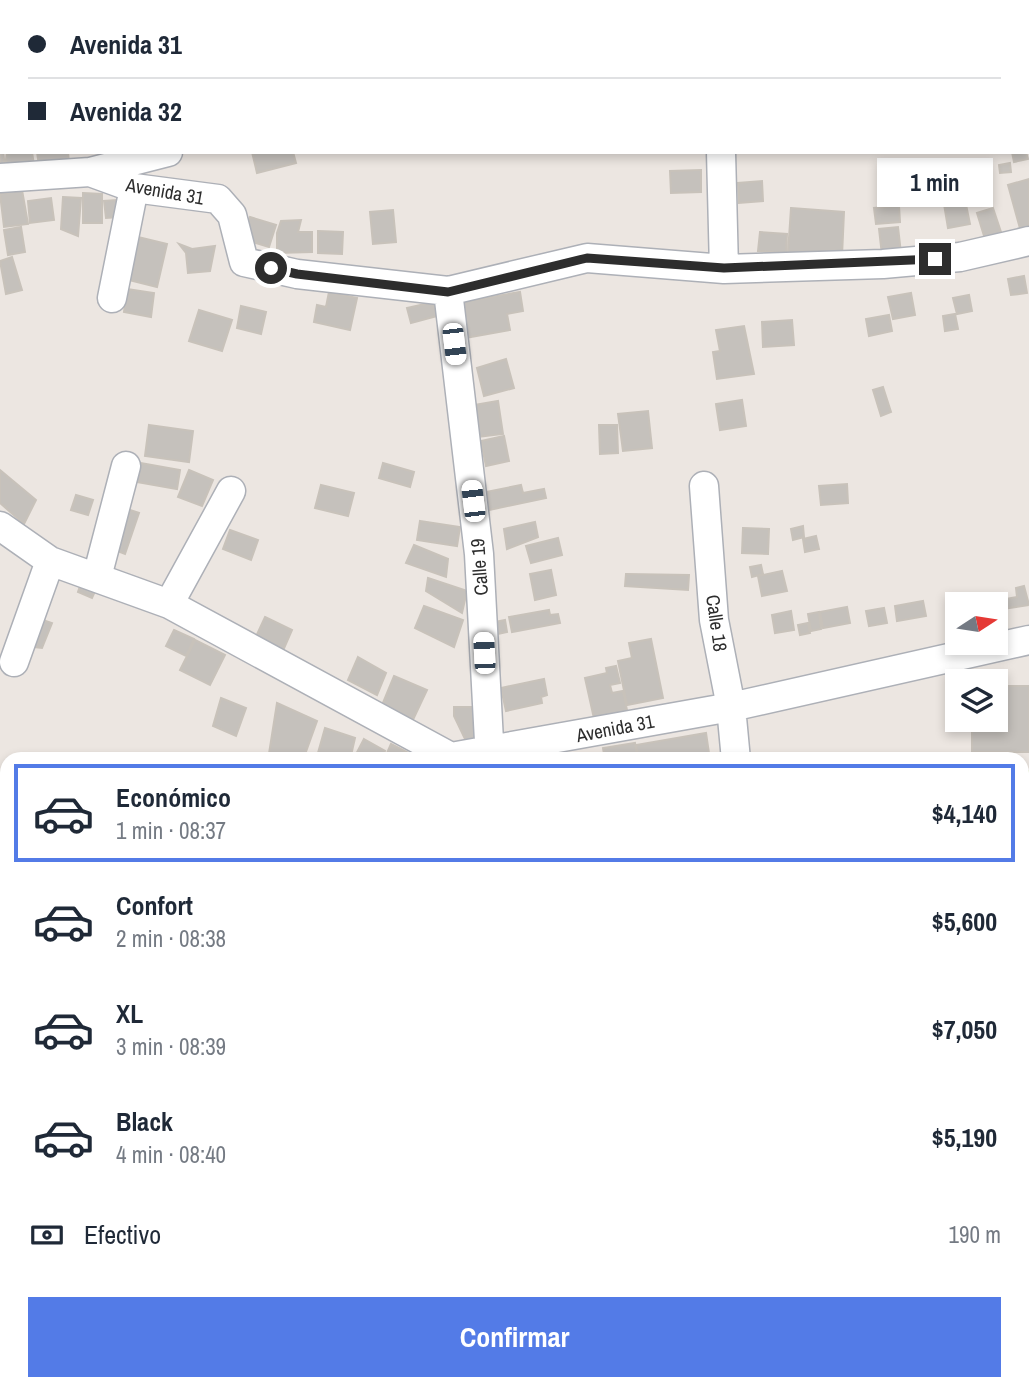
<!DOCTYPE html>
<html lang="es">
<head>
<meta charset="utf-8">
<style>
	body { margin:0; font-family:"Archivo Narrow",sans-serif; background:#f6f6f7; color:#1f2937; height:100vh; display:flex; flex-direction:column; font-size:26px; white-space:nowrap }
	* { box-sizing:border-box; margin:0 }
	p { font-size:23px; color:#747a83 }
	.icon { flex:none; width:38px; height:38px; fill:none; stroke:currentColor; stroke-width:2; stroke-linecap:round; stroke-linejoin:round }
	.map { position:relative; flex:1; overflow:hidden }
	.panel { position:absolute; left:0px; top:752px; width:1029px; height:639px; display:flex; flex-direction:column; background:#fff; border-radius:21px 21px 0 0; box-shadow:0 4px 10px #0003 }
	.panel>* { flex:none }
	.top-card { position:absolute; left:0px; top:0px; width:1029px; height:154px; box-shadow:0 4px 10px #0003; display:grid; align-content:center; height:154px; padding:0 28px; background:#fff }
	.needle { width:46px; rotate:78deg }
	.controls { position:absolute; left:945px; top:592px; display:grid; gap:14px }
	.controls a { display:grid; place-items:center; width:63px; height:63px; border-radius:0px; background:#fff; box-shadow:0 4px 10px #0003; font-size:35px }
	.end { position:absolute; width:32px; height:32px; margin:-16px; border:9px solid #2d2d2d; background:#fff; box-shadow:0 0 0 4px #fff }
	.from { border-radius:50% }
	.bubble { position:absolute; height:49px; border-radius:0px; background:#fff; box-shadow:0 4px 10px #0003; font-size:23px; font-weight:700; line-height:49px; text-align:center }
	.car { position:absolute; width:21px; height:42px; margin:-21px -10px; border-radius:9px; box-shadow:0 0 5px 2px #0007; background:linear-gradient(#fff 24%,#345 0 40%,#fff 0 76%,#345 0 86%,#fff 0) }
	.top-card b { display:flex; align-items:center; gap:24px; height:66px; font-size:26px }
	.top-card b+b { border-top:2px solid #e0e1e3 }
	.top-card i { width:18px; height:18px; background:#1f2937 }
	ul { padding:12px 0 0; list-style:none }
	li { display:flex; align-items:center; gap:21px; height:98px; margin:0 14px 10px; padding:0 14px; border:4px solid transparent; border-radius:0px }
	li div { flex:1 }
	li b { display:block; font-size:26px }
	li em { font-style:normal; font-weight:700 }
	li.current { border-color:#537be7 }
	li>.icon { width:63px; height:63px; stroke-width:1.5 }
	.pay { display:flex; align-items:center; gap:18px; height:77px; padding:0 28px; font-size:26px }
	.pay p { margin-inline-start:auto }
	.action { display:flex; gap:14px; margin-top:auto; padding:14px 28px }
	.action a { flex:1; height:80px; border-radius:0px; background:#537be7; color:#fff; font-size:28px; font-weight:700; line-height:80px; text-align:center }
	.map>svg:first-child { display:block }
</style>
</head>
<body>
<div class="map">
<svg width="1029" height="1391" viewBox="0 0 1029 1391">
	<rect width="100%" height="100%" fill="#ece6e1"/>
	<path fill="#bbdda4" d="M0 0H172L2 2 0 117Z
		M1022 1354 1029 1355V1391H844L804 1385 750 1387 757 1384H1022Z"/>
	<path fill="#cce2a1" d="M1022 770H1029V923L1022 922Z"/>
	<path fill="#c5c1bc" stroke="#c8c2ba" stroke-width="2" d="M197 0H261L262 2H197Z
		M0 127 5 167H0Z
		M7 152H32L34 165 5 167Z
		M37 152H68L69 163 39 166Z
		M252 152H293L296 163 257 173Z
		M1012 152H1026L1028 159 1014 162Z
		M1010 163 1011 172 1000 173 999 165Z
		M701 170V192L671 193 670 171Z
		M960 176 963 188 948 191 946 179Z
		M1029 179V230L1021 232 1008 185Z
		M762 181 763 201 739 203 738 183Z
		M22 190 28 224 4 227 0 194Z
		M963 190 970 224 948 228 943 198 947 197 946 193Z
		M83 193 102 194V223H83Z
		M63 197 81 198 78 236 61 229Z
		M51 198 54 220 30 223 28 201Z
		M117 200 119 217 106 218 104 201Z
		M899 206 900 222 876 224 874 208Z
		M791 208 844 212 842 256 788 253Z
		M993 208 1005 244 988 249 977 213Z
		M393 210 396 242 373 244 370 212Z
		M250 217 276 225 269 247 243 239Z
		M301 220 298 232H312V252L277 253V233L281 221Z
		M21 227 25 252 8 255 4 230Z
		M898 227 901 253 882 255 879 229Z
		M318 231 343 232 342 254 318 253Z
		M760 232 787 234 786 253 758 251Z
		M138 237 167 244 157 287 129 280Z
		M179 244 192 249 215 246 210 271 188 273 186 253Z
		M12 257 22 290 6 294 0 261Z
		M1024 276 1027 293 1011 295 1008 279Z
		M127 289 154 293 151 317 124 312Z
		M329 292 357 298 350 330 314 322 317 305 326 307Z
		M520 292 523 311 507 314 510 330 465 338 458 303Z
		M911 293 915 315 893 319 888 297Z
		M969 295 972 311 957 314 953 298Z
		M434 302 437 316 411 323 407 308Z
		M241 306 266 312 261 334 237 328Z
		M199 310 232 320 222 351 189 341Z
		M955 314 958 329 945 331 943 316Z
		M889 315 892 331 869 336 866 319Z
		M792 320 794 345 763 347 762 322Z
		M744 326 754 374 717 379 713 352 720 351 716 330Z
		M506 359 514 388 484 396 477 368Z
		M883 387 891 412 881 416 873 390Z
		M742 400 746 426 720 430 716 404Z
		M498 401 503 434 478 437 474 405Z
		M648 411 652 448 623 451 618 414Z
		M149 425 193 431 189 462 145 456Z
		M599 425H617L618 453 600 454Z
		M504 436 509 461 486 466 481 441Z
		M135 462 180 470 177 489 131 481Z
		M383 463 414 472 410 487 379 478Z
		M0 470 36 500 24 524 0 503Z
		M189 470 213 480 202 506 178 497Z
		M847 484 848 503 821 505 819 486Z
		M321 485 354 493 348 516 315 508Z
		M521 485 523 493 544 489 546 498 489 510 486 492Z
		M76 495 93 500 88 515 71 510Z
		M121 507 139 513 125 554 107 547Z
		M420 521 460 527 457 546 417 540Z
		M535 522 538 537 507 549 504 529Z
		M803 526 804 537 793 540 791 529Z
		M743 528 769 529 768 554 742 553Z
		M230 530 258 540 251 560 223 549Z
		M816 536 819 549 805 552 803 539Z
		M558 538 562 555 531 563 526 546Z
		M414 545 448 559 446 577 406 563Z
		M761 565 763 574 752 577 750 567Z
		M551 570 556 595 535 600 530 574Z
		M782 571 787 591 762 596 758 576Z
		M626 574 689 575 688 590 625 586Z
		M428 578 467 591 462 613 426 591Z
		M81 583 96 589 92 598 78 592Z
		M1024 586 1029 605 1002 609 1000 600 1017 597 1016 588Z
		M923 601 926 616 897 621 895 606Z
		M424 606 463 620 454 647 415 628Z
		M847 607 850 623 823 628 820 612Z
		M884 608 887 623 869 626 866 611Z
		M549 610 550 615 558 614 560 623 512 632 509 617Z
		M791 611 794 630 775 633 772 615Z
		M819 612 821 629 811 631 808 614Z
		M25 614 52 623 42 648 14 645Z
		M265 617 292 630 282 653 254 641Z
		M505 620 507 632 493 635 490 623Z
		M808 623 810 633 800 635 798 625Z
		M174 630 194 639 186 656 166 646Z
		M651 639 663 698 627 705 618 661 632 658 629 643Z
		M195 640 225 655 210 685 180 670Z
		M358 657 386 673 377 695 348 680Z
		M616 666 620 683 610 685 612 693 623 691 628 715 595 723 585 678 607 673 606 668Z
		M394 676 427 690 410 726 380 710Z
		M544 679 547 695 541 697 542 703 506 711 501 688Z
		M996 686H1029V752H972V719H996Z
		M221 698 246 708 236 736 213 726Z
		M277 703 317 721 303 760H268Z
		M454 707H481L482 740 467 743 454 716Z
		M325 728 355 738 350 760H316Z
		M706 733 710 760H639L636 745Z
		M364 739 385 751 380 760H353Z
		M635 743 638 760H605L603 748Z
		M391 744 422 760H384Z
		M558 753 559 760H516Z
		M0 876 7 878V952L0 949Z
		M0 957 7 958 6 1006 0 1005Z
		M0 1227 7 1228V1251L0 1249Z
		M1022 1314H1029V1342H1022Z
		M98 1384H127L125 1391H97Z
		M101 1384H138L149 1386V1391H100Z
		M281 1384H302L304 1391H277L275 1386Z
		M287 1384H303L305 1391H278Z
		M609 1384H633V1391H609Z
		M636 1384H681V1391H636Z
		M686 1384H706V1391H686Z
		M709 1384H739V1391H708Z"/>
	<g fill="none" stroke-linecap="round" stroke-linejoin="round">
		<defs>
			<path id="street" d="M461 0V2
				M527 0V2
				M718 0V2
				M721 152 724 269
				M90 172 134 188 218 199 232 215 244 262 297 274 448 291 587 258 724 269 883 264 960 257 1029 241
				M0 178 90 172 168 152
				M448 291 479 554 490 760
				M112 298 134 188
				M704 486 714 620 731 707 736 760
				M0 526 50 561 169 604 451 757 731 707 1029 640
				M97 577 126 466
				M169 604 231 491
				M14 662 50 561
				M0 803 7 804
				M1022 982 1029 986
				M1022 1180 1029 1182
				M1022 1299H1029
				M561 1384 562 1391"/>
		</defs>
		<use href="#street" stroke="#adb0b7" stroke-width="31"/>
		<use href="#street" stroke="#fff" stroke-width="28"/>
	</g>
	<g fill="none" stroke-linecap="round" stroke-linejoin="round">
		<path stroke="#2d2d2d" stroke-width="9" d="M271 268 297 274 448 292 587 258 724 268 935 259"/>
	</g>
	<g text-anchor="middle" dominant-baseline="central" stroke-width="6" stroke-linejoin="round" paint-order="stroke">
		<g font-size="19" fill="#2d2d2d" stroke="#fff">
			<text transform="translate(165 191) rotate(10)">Avenida 31</text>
			<text transform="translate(479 567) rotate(-94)">Calle 19</text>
			<text transform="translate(717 623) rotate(82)">Calle 18</text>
			<text transform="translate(615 728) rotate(-11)">Avenida 31</text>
		</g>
	</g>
</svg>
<div class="controls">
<a><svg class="needle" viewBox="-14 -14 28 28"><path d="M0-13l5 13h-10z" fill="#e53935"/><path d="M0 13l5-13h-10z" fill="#747a83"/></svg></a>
<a><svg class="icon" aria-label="layers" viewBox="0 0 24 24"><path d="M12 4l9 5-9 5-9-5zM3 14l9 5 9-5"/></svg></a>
</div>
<i class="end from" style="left:271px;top:268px"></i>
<i class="end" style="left:935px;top:259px"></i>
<div class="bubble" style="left:877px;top:158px;width:116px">1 min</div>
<i class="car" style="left:454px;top:344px;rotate:173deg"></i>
<i class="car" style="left:473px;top:501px;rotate:353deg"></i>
<i class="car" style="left:484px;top:653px;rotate:357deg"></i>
<div class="top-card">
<b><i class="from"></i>Avenida 31</b>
<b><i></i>Avenida 32</b>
</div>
<section class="panel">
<ul>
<li class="current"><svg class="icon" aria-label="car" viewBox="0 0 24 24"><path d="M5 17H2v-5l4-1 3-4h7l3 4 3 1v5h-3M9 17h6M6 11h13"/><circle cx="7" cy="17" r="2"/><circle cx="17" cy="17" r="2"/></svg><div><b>Económico</b><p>1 min · 08:37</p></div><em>$4,140</em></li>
<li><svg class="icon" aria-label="car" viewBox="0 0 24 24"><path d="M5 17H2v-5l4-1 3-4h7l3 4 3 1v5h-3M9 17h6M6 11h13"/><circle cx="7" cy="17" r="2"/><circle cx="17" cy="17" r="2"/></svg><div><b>Confort</b><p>2 min · 08:38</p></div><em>$5,600</em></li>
<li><svg class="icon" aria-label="car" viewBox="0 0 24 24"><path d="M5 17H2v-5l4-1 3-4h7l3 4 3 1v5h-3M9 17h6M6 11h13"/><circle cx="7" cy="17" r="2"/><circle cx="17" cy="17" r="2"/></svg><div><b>XL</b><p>3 min · 08:39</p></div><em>$7,050</em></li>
<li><svg class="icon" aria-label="car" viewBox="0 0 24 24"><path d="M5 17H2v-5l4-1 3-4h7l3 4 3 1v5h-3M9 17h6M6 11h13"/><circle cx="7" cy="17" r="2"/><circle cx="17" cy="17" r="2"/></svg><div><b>Black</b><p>4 min · 08:40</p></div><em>$5,190</em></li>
</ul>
<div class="pay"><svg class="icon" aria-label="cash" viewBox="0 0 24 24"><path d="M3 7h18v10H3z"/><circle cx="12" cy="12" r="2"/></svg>Efectivo<p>190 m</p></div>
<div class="action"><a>Confirmar</a></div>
</section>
</div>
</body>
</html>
